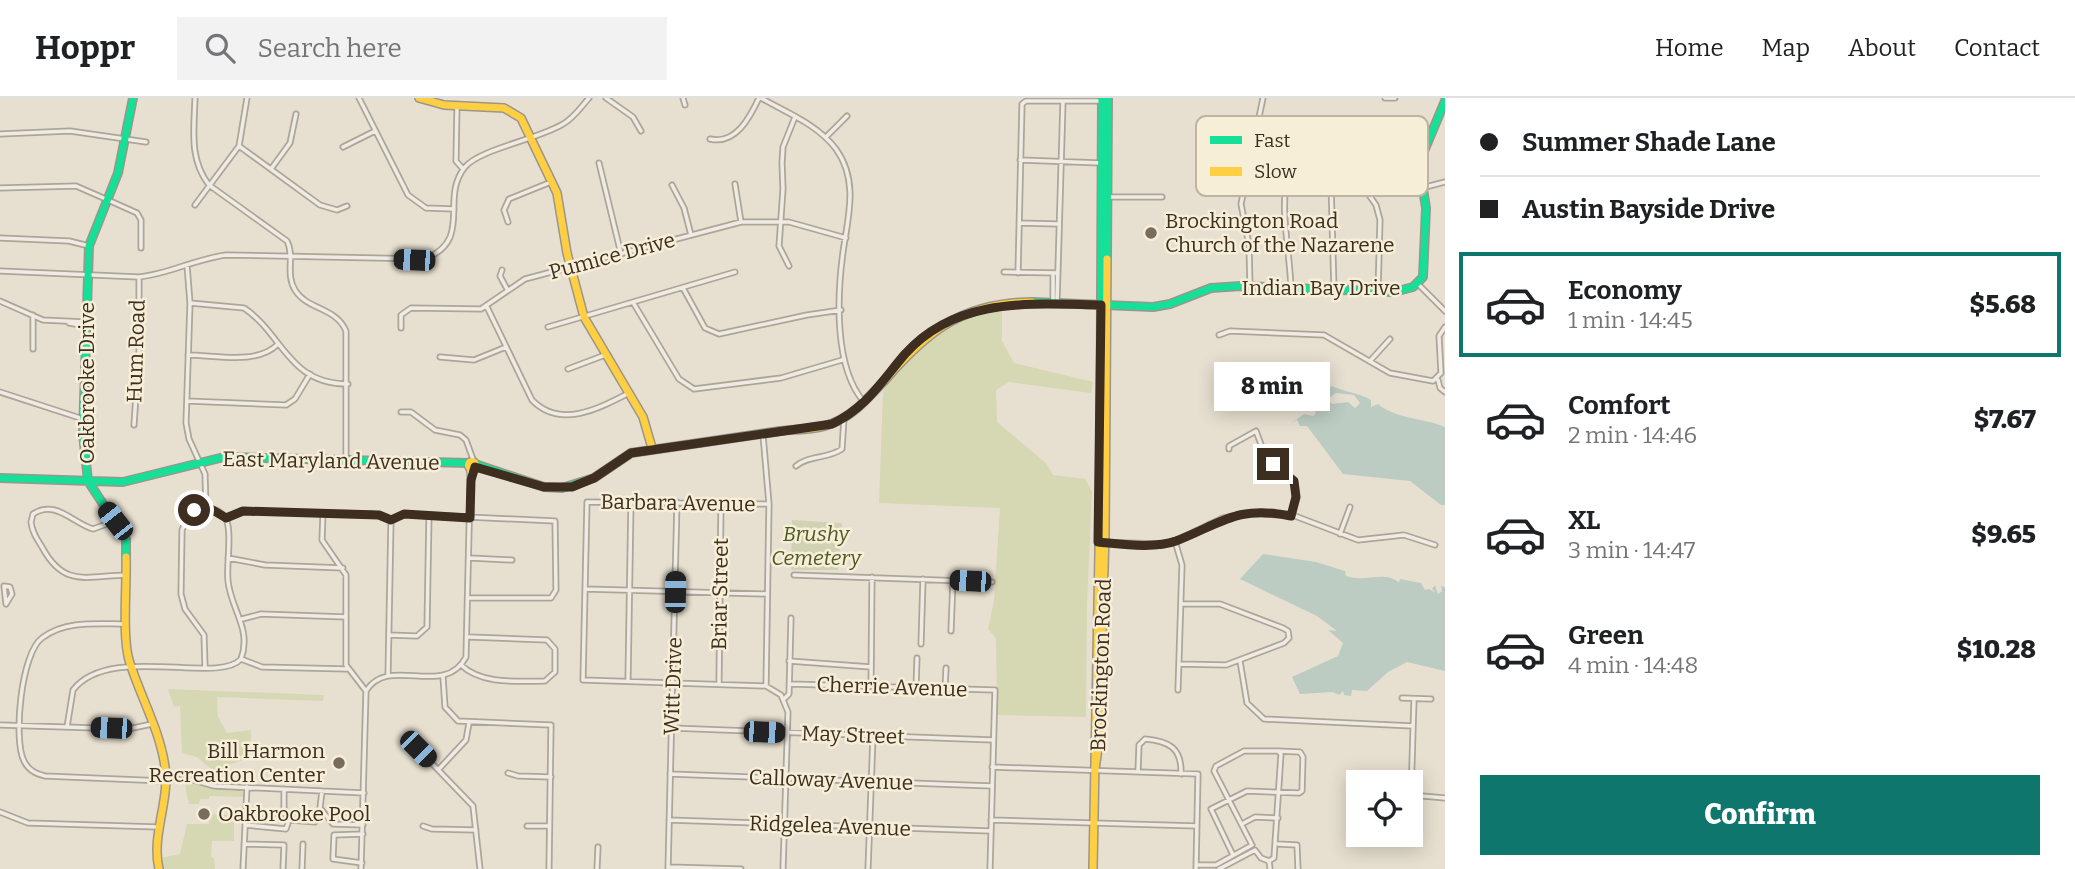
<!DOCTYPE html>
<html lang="en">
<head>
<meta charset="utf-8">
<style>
	body { margin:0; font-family:Bitter,serif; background:#f2f2f2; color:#202124; height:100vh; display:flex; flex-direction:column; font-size:26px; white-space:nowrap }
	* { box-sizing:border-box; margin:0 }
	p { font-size:23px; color:#757577 }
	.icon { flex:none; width:38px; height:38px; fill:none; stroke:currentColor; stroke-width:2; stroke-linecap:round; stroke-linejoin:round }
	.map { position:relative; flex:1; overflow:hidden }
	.panel { display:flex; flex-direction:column; background:#fff; width:630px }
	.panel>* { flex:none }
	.hud { display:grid; align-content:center; height:154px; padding:0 35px; background:#fff }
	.buttons { position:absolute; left:1346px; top:672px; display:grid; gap:14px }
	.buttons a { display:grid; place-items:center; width:77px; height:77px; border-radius:0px; background:#fff; box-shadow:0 4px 18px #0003; font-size:35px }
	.end { position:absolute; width:32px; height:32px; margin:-16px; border:9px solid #3d2e20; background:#fff; box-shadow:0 0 0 4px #fff }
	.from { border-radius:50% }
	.bubble { position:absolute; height:49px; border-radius:0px; background:#fff; box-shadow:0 4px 18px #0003; font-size:23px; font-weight:800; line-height:49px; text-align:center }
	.car { position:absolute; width:21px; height:42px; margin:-21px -10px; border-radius:9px; box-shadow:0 0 5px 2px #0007; background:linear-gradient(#222 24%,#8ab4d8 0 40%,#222 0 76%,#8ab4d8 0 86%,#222 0) }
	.hud b { display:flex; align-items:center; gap:24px; height:66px; font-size:26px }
	.hud b+b { border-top:2px solid #e0e0e0 }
	.hud i { width:18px; height:18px; background:#202124 }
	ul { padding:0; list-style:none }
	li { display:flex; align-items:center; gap:21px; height:105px; margin:0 14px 10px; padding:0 21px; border:4px solid transparent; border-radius:0px }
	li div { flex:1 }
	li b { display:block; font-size:26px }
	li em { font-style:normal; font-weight:800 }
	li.current { border-color:#0f766e }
	li>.icon { width:63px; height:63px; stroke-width:1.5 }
	.button { display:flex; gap:14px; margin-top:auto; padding:14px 35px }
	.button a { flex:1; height:80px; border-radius:0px; background:#0f766e; color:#fff; font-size:28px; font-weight:800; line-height:80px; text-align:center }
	header { display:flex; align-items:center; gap:42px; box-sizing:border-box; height:98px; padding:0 35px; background:#fff; border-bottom:2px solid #e0e0e0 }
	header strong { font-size:33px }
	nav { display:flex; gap:38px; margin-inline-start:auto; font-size:24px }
	.search { width:490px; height:63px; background:#f2f2f2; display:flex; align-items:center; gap:18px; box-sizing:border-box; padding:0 24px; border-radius:0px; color:#757577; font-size:26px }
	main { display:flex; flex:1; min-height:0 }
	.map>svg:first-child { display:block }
</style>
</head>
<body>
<header>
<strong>Hoppr</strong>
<div class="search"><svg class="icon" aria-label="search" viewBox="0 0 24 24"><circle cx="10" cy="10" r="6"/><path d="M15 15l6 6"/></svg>Search here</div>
<nav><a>Home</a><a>Map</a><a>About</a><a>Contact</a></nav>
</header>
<main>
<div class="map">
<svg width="1445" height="771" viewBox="0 0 1445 771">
	<rect width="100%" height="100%" fill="#e7e0d1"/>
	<path fill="#d6d7b3" d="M992 212H1002V243L1014 265 1093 284 1091 295 1009 284 996 292 997 324 1046 365 1053 377 1085 381 1092 394 1087 505 1086 619 997 617 996 540 988 531 994 503 1000 410 879 405 883 293 909 258 936 235 952 225Z
		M168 591 324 597 323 603 217 599 218 619 227 635 251 632 250 660 222 669 218 677 197 659 182 655 180 608 174 609Z
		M184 683 213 690 244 691 243 699 209 698V701H200L199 706H189Z
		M210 716 243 718V723H234V743H212L211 759 214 760 215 771H161L160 760 180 756 187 726H209Z"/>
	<path fill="#d1d1b3" d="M792 422 842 425 838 472H791Z"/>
	<path fill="#bcccc2" d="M1309 281 1332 306 1348 304 1355 310 1360 305 1354 297 1336 295 1331 299 1326 292 1332 288C1344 294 1357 294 1371 302V309L1378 306C1396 321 1424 320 1445 329V407H1441L1410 383 1343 376 1307 328H1300L1297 322 1290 326 1304 316 1313 318 1316 315 1311 305 1316 296Z
		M1263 456 1316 464 1345 473 1346 478C1366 485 1382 472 1399 484L1400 481 1421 485 1425 492 1429 491 1436 495 1432 491 1435 487 1438 496 1442 493 1441 488 1445 489V573L1407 564 1388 574 1367 593 1352 592 1351 598 1344 597 1343 593 1339 597 1333 594 1300 596 1292 579 1338 558 1343 545 1328 532 1337 533 1317 518 1240 481Z"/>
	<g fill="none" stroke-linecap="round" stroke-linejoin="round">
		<defs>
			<path id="street" d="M195 0C194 32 189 61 209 87L287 143C295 158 285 176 295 192 307 212 336 209 346 233V362
				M359 0 408 97 426 110 454 111
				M606 0 633 19 641 33
				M683 0 685 7
				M761 0C787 15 817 26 836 51 859 83 848 119 843 154 837 198 834 270 864 304
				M1385 0H1395
				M457 8 456 63 463 71
				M1257 26 1370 45 1419 65
				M0 36 70 33 146 44
				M826 39 847 18
				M710 41C736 47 750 19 759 0
				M239 48 320 107 337 112 347 108
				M343 49 375 33
				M1020 62 1101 65
				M599 65 621 156
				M271 71 290 45 296 16
				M1248 71 1352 88 1369 97 1376 107 1380 122 1378 194
				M1287 80C1280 115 1290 154 1291 191
				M1331 85 1334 192
				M735 86 741 124
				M672 87 684 110 691 137
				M0 90 76 88 108 102 137 115 141 122V150
				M1422 90 1445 84
				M1109 99H1162
				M195 107 239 48 247 0
				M508 124 504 112 509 101 551 84
				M1019 125 1058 126
				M0 140 69 143 89 148
				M187 167 190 205 186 325 189 341 205 376 206 410
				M789 168 779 148 783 91 782 65 783 49 795 19
				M502 172 500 178 507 191
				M0 173 139 179C169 176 195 161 226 157L425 161C474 141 439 101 465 69 480 51 539 41 563 26 574 20 581 9 589 0
				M1004 174 1058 175
				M1018 175 1022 6 1026 3H1102
				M1053 175V206
				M1418 186 1445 213
				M1250 188 1249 147 1241 106 1263 0
				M683 190 705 230 719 236 807 217 841 212
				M0 203 43 222 86 224
				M1057 204 1063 3
				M190 205 244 210C283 236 288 286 348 286
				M634 206 679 281 694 291 781 280 842 262
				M487 209 532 302C560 331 598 311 629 295
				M69 225 86 228
				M548 229 735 174
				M401 230V217L411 210 481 211 525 181 741 124H789L846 140
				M1219 237 1230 233 1324 237 1390 275 1433 283 1441 275 1439 238 1445 229
				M33 251V217
				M188 257C216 257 256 267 277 247
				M440 259 474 262 506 249
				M1370 263 1390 241
				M568 271 605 257
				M1438 282 1440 290 1445 294
				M0 294 83 321
				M187 303 286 307 295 301 310 276
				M401 314H411L435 332 460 337 466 342 474 364
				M134 327 139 253V179
				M763 337 769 406 766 588
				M1229 351V348L1256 333C1260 343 1263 355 1270 363 1292 388 1302 377 1291 417
				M796 368C809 357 828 361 842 351L844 320
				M469 370 470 380
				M769 406 587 404 583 582 766 588 781 597 788 614 783 771
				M323 415 322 442 346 477V567L366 593 361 771
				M226 420 243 413 373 416 391 422
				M115 423 93 431C73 425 55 401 33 416L31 424C32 434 37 441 42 449 64 490 86 478 127 477
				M1340 436 1350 409
				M1175 443 1182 467 1178 592
				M1098 444 1161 446 1175 443 1223 420 1247 415 1295 418 1358 442 1404 437 1435 447
				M228 460 265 467 343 470
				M470 460 512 462
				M794 477 992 484
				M4 488 10 489 12 496 6 506Z
				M585 491 767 496
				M242 521 261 516 346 519
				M126 526C98 526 65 522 42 540 21 555 13 642 24 663 28 672 36 676 45 678L164 683
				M951 533 953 482
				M389 537 417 538 427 529 429 417
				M921 546 923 481
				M241 561 262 569 347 571
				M789 563 871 569
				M1240 563 1247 605 1264 621 1413 628
				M1179 566 1226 567 1284 545 1289 540 1288 533 1283 530 1220 506H1181
				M461 567C482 587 518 583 545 583L555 574V551L547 542 469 539
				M388 577 391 422 404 416 555 423 556 492 551 500H469
				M443 579 445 609 458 623 551 627 549 771
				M628 582 631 403
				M719 586 721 405
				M790 586 995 592 990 771
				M871 588 872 479
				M916 590 917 560
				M945 591 946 570
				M366 593C389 556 444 601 466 559L470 391 474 371
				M1402 600 1431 601
				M784 601 789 596 791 520
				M1414 601 1411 697 1445 700
				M0 627 128 631 152 626
				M67 629 73 592C110 545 218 587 241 561 252 531 231 512 228 483 226 468 233 431 225 419 217 408 201 409 190 414L182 432 181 496 185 511 204 537 205 569
				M671 630 993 642
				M418 651 473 708 480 771
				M992 669 1198 676 1196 771
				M439 671 466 642 469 625
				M1138 674 1139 647 1145 641C1169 643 1182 650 1181 676
				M508 675 518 678 551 679
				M670 676 992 688
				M166 681 193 682 214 688 364 695
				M284 691V715L289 722
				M322 693 320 710 333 726 363 727
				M0 714 28 725 158 729
				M246 716 284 715
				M669 722 991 733
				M991 722 1197 728
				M1242 726 1255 719 1278 720
				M245 727 286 731 289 722 315 724 323 714
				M423 728 432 731 476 732
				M527 728H549
				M244 746 284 747 283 771
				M1278 746 1297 747 1298 771
				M1233 757 1211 711 1247 693 1299 695 1302 693 1303 659 1300 654 1278 653
				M1269 763 1270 771
				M362 765 333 761 334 737 363 736
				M1197 767H1216L1252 747 1214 673 1216 668 1244 653H1278L1281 656 1274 760 1269 763 1261 760 1255 752 1219 771
				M668 769 741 771
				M243 771 247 689
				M302 771 303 746
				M597 771 598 749
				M668 771 677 404
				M868 771 873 638"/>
			<path id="fast" d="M1107 161 1108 0
				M1032 204 1153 209 1170 206 1211 190 1241 188 1394 194 1413 189 1423 179 1426 110 1419 65 1445 3
				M475 366 544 389 562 390 594 380 631 355 780 333
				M0 380 123 384 224 359 469 365
				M1100 401 1102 0
				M126 459V441L88 383 83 336 89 148 118 75 133 0"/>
			<path id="slow" d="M419 0 444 7 504 10 521 20 557 95 567 155 584 219 643 319 652 350
				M780 333C797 331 818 332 833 325 854 317 871 297 886 281 929 231 964 205 1032 204
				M468.5 367a3.5 3.5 0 1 1 7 0a3.5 3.5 0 1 1-7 0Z
				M126 459C127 486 122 538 129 562 140 598 160 632 165 669 170 703 151 737 159 771
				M1095 671 1099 644 1105 436 1107 161
				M1093 771 1100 401"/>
		</defs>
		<use href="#street" stroke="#ada599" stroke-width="7"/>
		<use href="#fast" stroke="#9c958a" stroke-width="10"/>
		<use href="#slow" stroke="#9c958a" stroke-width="10"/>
		<use href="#street" stroke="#efebe3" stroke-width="3.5"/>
		<use href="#fast" stroke="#16e098" stroke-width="7"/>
		<use href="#slow" stroke="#ffcf43" stroke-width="7"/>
	</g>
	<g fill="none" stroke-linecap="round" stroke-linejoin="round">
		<path stroke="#3d2e20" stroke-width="9" d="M194 412 211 411 226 420 243 413 379 417 391 422 404 416 470 420 471 382 475 369 544 389H572L594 380 631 355 832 326C866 310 881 284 905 256 957 198 1031 206 1101 207L1098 444C1121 446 1154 451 1176 443 1222 425 1237 407 1291 418L1296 399 1294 383 1273 366"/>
	</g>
	<g fill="#786c5e" stroke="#f7eed8" stroke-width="2.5">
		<circle cx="1151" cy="135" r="7"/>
		<circle cx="339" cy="665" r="7"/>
		<circle cx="204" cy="716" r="7"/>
	</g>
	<g text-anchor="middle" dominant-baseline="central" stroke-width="5" stroke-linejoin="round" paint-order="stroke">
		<g font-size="21" fill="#3d2e20" stroke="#f7eed8" text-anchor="start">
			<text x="1165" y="123">Brockington Road<tspan x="1165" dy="24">Church of the Nazarene</tspan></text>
			<text x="325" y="653" text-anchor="end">Bill Harmon<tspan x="325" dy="24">Recreation Center</tspan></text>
			<text x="218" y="716">Oakbrooke Pool</text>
		</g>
		<g font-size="21" fill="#3d2e20" stroke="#f7eed8">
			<text transform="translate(612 158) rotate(-15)">Pumice Drive</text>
			<text x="1321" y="190">Indian Bay Drive</text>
			<text transform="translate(136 253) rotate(-88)">Hum Road</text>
			<text transform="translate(87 285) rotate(-90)">Oakbrooke Drive</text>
			<text transform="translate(331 363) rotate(1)">East Maryland Avenue</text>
			<text transform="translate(678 405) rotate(1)">Barbara Avenue</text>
			<text transform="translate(720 496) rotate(-89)">Briar Street</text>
			<text transform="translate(1101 567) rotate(-88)">Brockington Road</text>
			<text transform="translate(673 588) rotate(-88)">Witt Drive</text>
			<text transform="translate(892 589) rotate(2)">Cherrie Avenue</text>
			<text transform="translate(853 637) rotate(2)">May Street</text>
			<text transform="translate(831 682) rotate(2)">Calloway Avenue</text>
			<text transform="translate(830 728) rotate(2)">Ridgelea Avenue</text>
		</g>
		<g font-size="21" font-style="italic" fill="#4d5a26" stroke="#f7eed8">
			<text x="816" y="436">Brushy<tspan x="816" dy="24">Cemetery</tspan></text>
		</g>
	</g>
	<rect x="1196" y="18" width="232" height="80" rx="10" fill="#f7eed8" stroke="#bfb4a1" stroke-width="2"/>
	<rect x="1210" y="38" width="32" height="8" fill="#16e098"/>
	<rect x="1210" y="69" width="32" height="9" fill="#ffcf43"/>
	<g font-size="19" fill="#3d2e20">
		<text x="1254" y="49">Fast</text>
		<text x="1254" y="80">Slow</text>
	</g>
</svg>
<div class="buttons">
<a><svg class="icon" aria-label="locate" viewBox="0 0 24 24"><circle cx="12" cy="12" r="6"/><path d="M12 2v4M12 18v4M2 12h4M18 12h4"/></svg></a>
</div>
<i class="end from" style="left:194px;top:412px"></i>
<i class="end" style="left:1273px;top:366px"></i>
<div class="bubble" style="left:1214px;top:264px;width:116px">8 min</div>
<i class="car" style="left:414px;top:162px;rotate:272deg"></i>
<i class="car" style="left:115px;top:423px;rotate:322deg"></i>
<i class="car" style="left:970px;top:483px;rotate:273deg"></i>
<i class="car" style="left:675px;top:494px;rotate:1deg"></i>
<i class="car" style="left:111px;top:630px;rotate:272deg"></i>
<i class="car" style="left:764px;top:634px;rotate:92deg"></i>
<i class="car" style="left:418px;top:651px;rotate:135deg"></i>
</div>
<section class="panel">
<div class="hud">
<b><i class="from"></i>Summer Shade Lane</b>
<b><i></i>Austin Bayside Drive</b>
</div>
<ul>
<li class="current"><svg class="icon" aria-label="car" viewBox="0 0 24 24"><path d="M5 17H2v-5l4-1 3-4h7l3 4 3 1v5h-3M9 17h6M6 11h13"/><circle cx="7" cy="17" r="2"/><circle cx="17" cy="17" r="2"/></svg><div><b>Economy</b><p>1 min · 14:45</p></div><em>$5.68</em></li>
<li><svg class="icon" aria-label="car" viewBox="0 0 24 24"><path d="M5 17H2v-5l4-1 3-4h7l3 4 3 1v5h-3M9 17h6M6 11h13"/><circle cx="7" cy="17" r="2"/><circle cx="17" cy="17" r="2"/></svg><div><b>Comfort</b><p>2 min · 14:46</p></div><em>$7.67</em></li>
<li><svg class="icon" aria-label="car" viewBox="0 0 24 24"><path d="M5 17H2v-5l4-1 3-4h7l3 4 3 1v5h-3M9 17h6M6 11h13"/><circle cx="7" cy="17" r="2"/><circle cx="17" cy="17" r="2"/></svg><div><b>XL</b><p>3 min · 14:47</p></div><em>$9.65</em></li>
<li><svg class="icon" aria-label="car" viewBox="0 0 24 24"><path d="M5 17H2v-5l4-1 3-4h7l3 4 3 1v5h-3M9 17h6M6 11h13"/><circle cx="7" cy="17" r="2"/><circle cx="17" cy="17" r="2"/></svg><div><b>Green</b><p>4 min · 14:48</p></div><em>$10.28</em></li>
</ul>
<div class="button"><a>Confirm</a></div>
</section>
</main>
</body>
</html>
